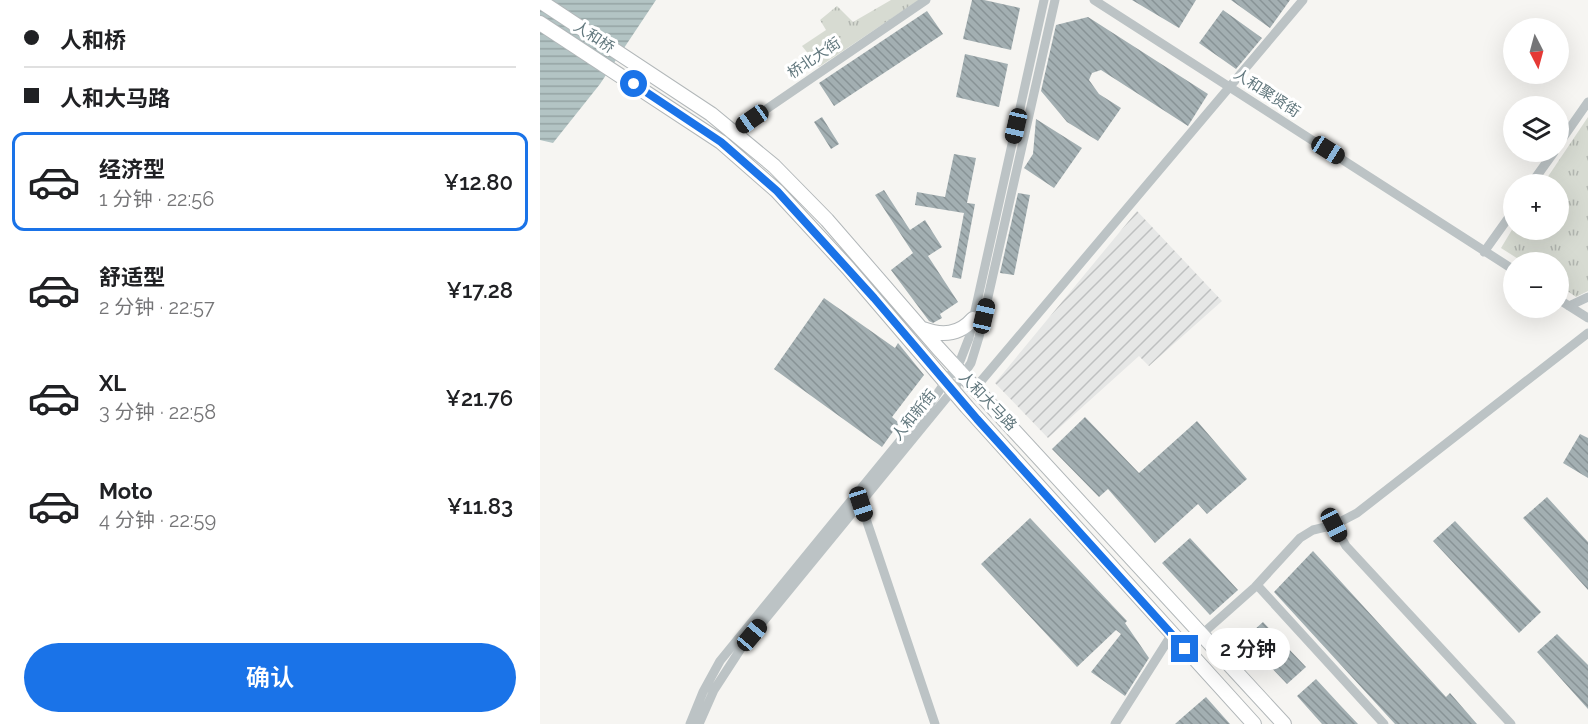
<!DOCTYPE html>
<html lang="zh">
<head>
<meta charset="utf-8">
<style>
	body { margin:0; font-family:Raleway,"Noto Sans SC",sans-serif; background:#f6f6f6; color:#202124; height:100vh; display:flex; flex-direction:column; font-size:22px; white-space:nowrap }
	* { box-sizing:border-box; margin:0 }
	p { font-size:20px; color:#757577 }
	.icon { flex:none; width:33px; height:33px; fill:none; stroke:currentColor; stroke-width:2; stroke-linecap:round; stroke-linejoin:round }
	.map { position:relative; flex:1; overflow:hidden }
	.drawer { display:flex; flex-direction:column; background:#fff; width:540px }
	.drawer>* { flex:none }
	.hud { display:grid; align-content:center; height:132px; padding:0 24px; background:#fff }
	.needle { width:39px; rotate:174deg }
	.tools { position:absolute; left:963px; top:18px; display:grid; gap:12px }
	.tools a { display:grid; place-items:center; width:66px; height:66px; border-radius:50%; background:#fff; box-shadow:0 6px 24px #0002; font-size:30px }
	.end { position:absolute; width:27px; height:27px; margin:-14px; border:8px solid #1a73e8; background:#fff; box-shadow:0 0 0 3px #fff }
	.from { border-radius:50% }
	.bubble { position:absolute; height:42px; border-radius:21px; background:#fff; box-shadow:0 6px 24px #0002; font-size:20px; font-weight:600; line-height:42px; text-align:center }
	.car { position:absolute; width:18px; height:36px; margin:-18px -9px; border-radius:8px; box-shadow:0 0 4px 2px #0007; background:linear-gradient(#222 24%,#8ab4d8 0 40%,#222 0 76%,#8ab4d8 0 86%,#222 0) }
	.hud b { display:flex; align-items:center; gap:21px; height:57px; font-size:22px }
	.hud b+b { border-top:2px solid #e0e0e0 }
	.hud i { width:15px; height:15px; background:#202124 }
	ul { padding:0; list-style:none }
	li { display:flex; align-items:center; gap:18px; height:99px; margin:0 12px 9px; padding:0 12px; border:3px solid transparent; border-radius:12px }
	li div { flex:1 }
	li b { display:block; font-size:22px }
	li em { font-style:normal; font-weight:600 }
	li.current { border-color:#1a73e8 }
	li>.icon { width:54px; height:54px; stroke-width:1.5 }
	.button { display:flex; gap:12px; margin-top:auto; padding:12px 24px }
	.button a { flex:1; height:69px; border-radius:36px; background:#1a73e8; color:#fff; font-size:24px; font-weight:600; line-height:69px; text-align:center }
	main { display:flex; flex:1; min-height:0 }
	.map>svg:first-child { display:block }
</style>
</head>
<body>
<main>
<section class="drawer">
<div class="hud">
<b><i class="from"></i>人和桥</b>
<b><i></i>人和大马路</b>
</div>
<ul>
<li class="current"><svg class="icon" aria-label="car" viewBox="0 0 24 24"><path d="M5 17H2v-5l4-1 3-4h7l3 4 3 1v5h-3M9 17h6M6 11h13"/><circle cx="7" cy="17" r="2"/><circle cx="17" cy="17" r="2"/></svg><div><b>经济型</b><p>1 分钟 · 22:56</p></div><em>¥12.80</em></li>
<li><svg class="icon" aria-label="car" viewBox="0 0 24 24"><path d="M5 17H2v-5l4-1 3-4h7l3 4 3 1v5h-3M9 17h6M6 11h13"/><circle cx="7" cy="17" r="2"/><circle cx="17" cy="17" r="2"/></svg><div><b>舒适型</b><p>2 分钟 · 22:57</p></div><em>¥17.28</em></li>
<li><svg class="icon" aria-label="car" viewBox="0 0 24 24"><path d="M5 17H2v-5l4-1 3-4h7l3 4 3 1v5h-3M9 17h6M6 11h13"/><circle cx="7" cy="17" r="2"/><circle cx="17" cy="17" r="2"/></svg><div><b>XL</b><p>3 分钟 · 22:58</p></div><em>¥21.76</em></li>
<li><svg class="icon" aria-label="car" viewBox="0 0 24 24"><path d="M5 17H2v-5l4-1 3-4h7l3 4 3 1v5h-3M9 17h6M6 11h13"/><circle cx="7" cy="17" r="2"/><circle cx="17" cy="17" r="2"/></svg><div><b>Moto</b><p>4 分钟 · 22:59</p></div><em>¥11.83</em></li>
</ul>
<div class="button"><a>确认</a></div>
</section>
<div class="map">
<svg width="1048" height="724" viewBox="0 0 1048 724">
	<defs>
		<pattern id="industrial-furrows" width="10" height="10" patternUnits="userSpaceOnUse" patternTransform="scale(1.5)"><rect width="10" height="10" fill="#e6e7e6"/><path d="M-1 1l2-2M0 10L10 0M9 11l2-2" fill="none" stroke="#bec0c0"/></pattern>
		<pattern id="grass-tufts" width="24" height="20" patternUnits="userSpaceOnUse" patternTransform="scale(1.5)"><rect width="24" height="20" fill="#d7dbd2"/><path d="M3 7l-1-3M5 7V3M7 7l1-3M15 17l-1-3M17 17v-4M19 17l1-3" fill="none" stroke="#b2b6b0"/></pattern>
		<pattern id="water-rules" width="6" height="5" patternUnits="userSpaceOnUse" patternTransform="scale(1.5)"><rect width="6" height="5" fill="#b3c4c4"/><path d="M0 2.5h6" fill="none" stroke="#95a4a4"/></pattern>
		<pattern id="building-back-hatch" width="6" height="6" patternUnits="userSpaceOnUse" patternTransform="scale(1.5)"><rect width="6" height="6" fill="#a3afb2"/><path d="M-1 5l2 2M0 0l6 6M5-1l2 2" fill="none" stroke="#889396"/></pattern>
	</defs>
	<rect width="100%" height="100%" fill="#f6f5f2"/>
	<path fill="url(#industrial-furrows)" d="M597 211 682 301 609 366 599 356 508 438 455 383Z"/>
	<path fill="url(#grass-tufts)" d="M351 0H379L279 67 262 46 286 30 280 20 297 6 313 22Z
		M1048 117V291L1036 297 1019 285 1018 262H983L961 248 973 228 1018 230V184H1003Z"/>
	<path fill="url(#water-rules)" d="M0 0H116L60 84 13 143 0 140Z"/>
	<path fill="url(#building-back-hatch)" d="M432 0H444L480 8 471 50 423 39Z
		M592 0H656L639 28Z
		M691 0H750L730 28Z
		M683 10 722 38 696 69 659 43Z
		M387 11 403 34 294 106 279 83Z
		M548 17 668 94 648 126 561 70 552 73 549 80 559 94 581 108 558 141 527 122 501 91 516 25Z
		M425 54 468 64 459 107 416 97Z
		M282 117 299 144 291 149 274 122Z
		M496 119 542 148 514 188 484 168 493 154Z
		M414 154 436 158 427 203 435 204 421 279 412 277 424 213 375 205 377 192 405 197Z
		M344 190 370 230 385 220 402 247 388 256 418 302 400 314 402 318 393 323 389 321 351 270 373 253 335 195Z
		M478 193 490 195 474 275 460 273Z
		M284 298 355 348 358 343 384 375 352 417 359 423 342 447 234 369Z
		M545 417 599 473 657 421 707 479 667 514 658 504 615 543 568 489 559 497 512 449Z
		M1040 434 1048 438V478L1023 463Z
		M1007 497 1048 542V590L983 518Z
		M490 518 587 621 585 623 609 658 585 696 551 672 581 634 576 630 537 667 441 564Z
		M915 521 1001 612 979 633 893 541Z
		M650 538 698 590 670 615 622 563Z
		M773 551 906 697 910 693 937 724H855L734 592Z
		M723 622 766 667 747 684 704 639Z
		M1017 634 1048 665V709L997 652Z
		M776 679 800 705 818 724H782L757 696Z
		M666 697 690 724H635L644 716Z"/>
	<g fill="none" stroke-linecap="round" stroke-linejoin="round">
		<defs>
			<path id="highway" d="M0 1 171 114 234 166 287 220 398 348 744 724
				M0 23 181 142 237 191 308 268 427 407 714 724
				M383 329C402 336 419 335 433 319"/>
		</defs>
		<use href="#highway" stroke="#b2b7b9" stroke-width="16"/>
		<path stroke="#bcc3c5" stroke-width="9" d="M554 0 974 270
			M190 134 386 0
			M1018 145 1048 102
			M991 184 1014 152
			M944 252 974 210
			M1018 299 1048 318
			M1029 306 1048 297
			M436 387 763 0
			M321 504 395 724
			M794 525 806 546 971 724
			M717 585 844 724
			M662 634 715 587 760 538 773 530 794 525 817 513 1048 333
			M150 724 163 692 180 661 390 404 420 361 429 338 504 0
			M159 724 174 690 200 650 413 390 431 363 439 337 515 0
			M575 724 632 634"/>
		<use href="#highway" stroke="#fff" stroke-width="14"/>
	</g>
	<g fill="none" stroke-linecap="round" stroke-linejoin="round">
		<path stroke="#1a73e8" stroke-width="8" d="M94 84 181 142 237 191 334 298 437 419 645 649"/>
	</g>
	<g text-anchor="middle" dominant-baseline="central" stroke-width="6" stroke-linejoin="round" paint-order="stroke">
		<g font-size="15" fill="#61777d" stroke="#fff">
			<text transform="translate(54 37) rotate(33)">人和桥</text>
			<text transform="translate(274 58) rotate(-34)">桥北大街</text>
			<text transform="translate(727 93) rotate(33)">人和聚贤街</text>
			<text transform="translate(448 401) rotate(46)">人和大马路</text>
			<text transform="translate(374 415) rotate(-51)">人和新街</text>
		</g>
	</g>
</svg>
<div class="tools">
<a><svg class="needle" viewBox="-14 -14 28 28"><path d="M0-13l5 13h-10z" fill="#e53935"/><path d="M0 13l5-13h-10z" fill="#757577"/></svg></a>
<a><svg class="icon" aria-label="layers" viewBox="0 0 24 24"><path d="M12 4l9 5-9 5-9-5zM3 14l9 5 9-5"/></svg></a>
<a>+</a>
<a>−</a>
</div>
<i class="end from" style="left:94px;top:84px"></i>
<i class="end" style="left:645px;top:649px"></i>
<div class="bubble" style="left:666px;top:628px;width:84px">2 分钟</div>
<i class="car" style="left:212px;top:119px;rotate:235deg"></i>
<i class="car" style="left:476px;top:126px;rotate:193deg"></i>
<i class="car" style="left:788px;top:150px;rotate:122deg"></i>
<i class="car" style="left:444px;top:316px;rotate:13deg"></i>
<i class="car" style="left:321px;top:504px;rotate:162deg"></i>
<i class="car" style="left:794px;top:525px;rotate:153deg"></i>
<i class="car" style="left:212px;top:635px;rotate:40deg"></i>
</div>
</main>
</body>
</html>
